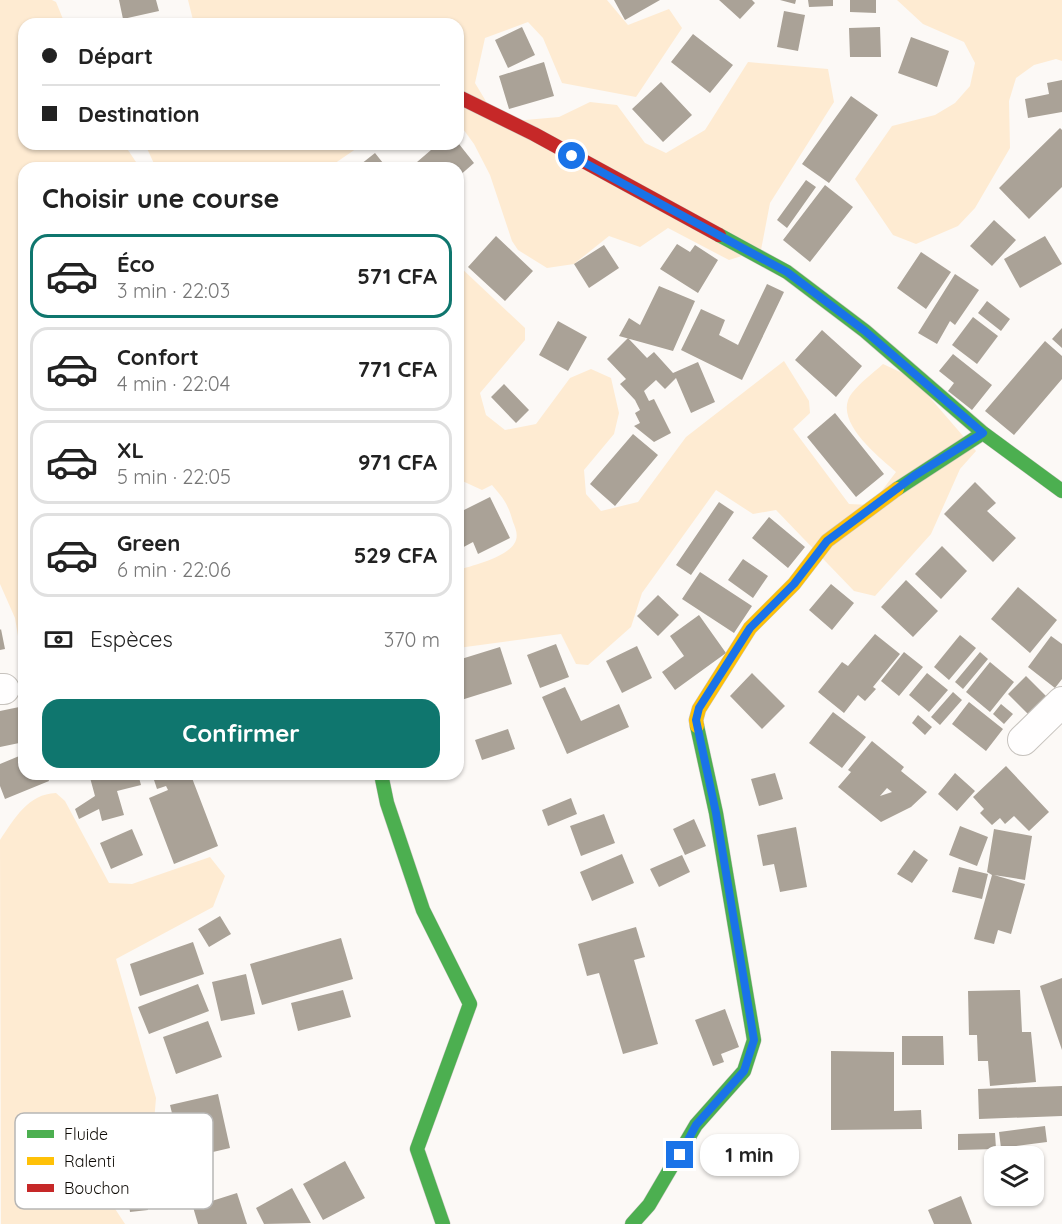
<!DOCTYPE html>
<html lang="fr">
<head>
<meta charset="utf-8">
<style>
	body { margin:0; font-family:Quicksand,sans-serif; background:#f6f6f6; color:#222; height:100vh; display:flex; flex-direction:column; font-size:22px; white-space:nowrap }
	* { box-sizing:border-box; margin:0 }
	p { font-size:20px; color:#767676 }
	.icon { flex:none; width:33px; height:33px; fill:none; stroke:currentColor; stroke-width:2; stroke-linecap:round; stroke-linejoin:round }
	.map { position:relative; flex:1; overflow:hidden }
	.details { position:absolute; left:18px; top:162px; width:446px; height:618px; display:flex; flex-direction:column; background:#fff; border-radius:18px; box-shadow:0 2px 4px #0004 }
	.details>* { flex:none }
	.top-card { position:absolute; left:18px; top:18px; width:446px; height:132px; border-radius:18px; box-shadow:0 2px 4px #0004; display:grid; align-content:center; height:132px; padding:0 24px; background:#fff }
	.buttons { position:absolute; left:984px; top:1146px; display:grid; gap:12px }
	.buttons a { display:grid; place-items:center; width:60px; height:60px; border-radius:12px; background:#fff; box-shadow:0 2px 4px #0004; font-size:30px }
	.end { position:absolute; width:27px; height:27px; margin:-14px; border:8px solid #1a73e8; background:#fff; box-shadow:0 0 0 3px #fff }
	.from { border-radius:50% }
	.bubble { position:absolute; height:42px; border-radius:18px; background:#fff; box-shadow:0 2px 4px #0004; font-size:20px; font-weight:700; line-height:42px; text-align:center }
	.top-card b { display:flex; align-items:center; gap:21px; height:57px; font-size:22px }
	.top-card b+b { border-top:2px solid #e0e0e0 }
	.top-card i { width:15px; height:15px; background:#222 }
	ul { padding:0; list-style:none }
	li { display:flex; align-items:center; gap:18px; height:84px; margin:0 12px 9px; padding:0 12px; border:3px solid #e0e0e0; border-radius:18px }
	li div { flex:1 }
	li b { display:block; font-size:22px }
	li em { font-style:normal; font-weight:700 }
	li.selected { border-color:#0f766e }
	li>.icon { width:54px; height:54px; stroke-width:1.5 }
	h2 { padding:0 24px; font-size:27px; line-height:72px }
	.pay { display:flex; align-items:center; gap:15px; height:66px; padding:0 24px; font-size:22px }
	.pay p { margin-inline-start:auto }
	.action { display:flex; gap:12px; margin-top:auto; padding:12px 24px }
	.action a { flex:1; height:69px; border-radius:18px; background:#0f766e; color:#fff; font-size:24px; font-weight:700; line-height:69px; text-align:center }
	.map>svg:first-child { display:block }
</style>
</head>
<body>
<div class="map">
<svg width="1062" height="1224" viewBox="0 0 1062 1224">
	<rect width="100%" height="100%" fill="#fcf9f6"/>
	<path fill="#feebd2" d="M0 0H52L56 2 65 24H24V144H124L140 168H24V672L15 618 0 584Z
		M188 0H607L628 25 669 9 682 28 636 97 562 83 543 38 528 22 485 38 475 83 493 113 514 121 559 117 590 102 617 105 645 143 666 153 705 130 748 62 828 69 834 102 770 203 761 250 729 260 668 228 640 247 609 236 574 264 547 268 518 250 512 241 490 175 474 144 458 122V24H194Z
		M897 0H1062V61L1056 59 1034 65 1016 78 1009 101 1010 148 975 208 958 226 916 244 893 235 855 179 892 126 935 115 955 103 970 86 975 63 964 42 923 24Z
		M145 144H363L328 168H156Z
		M459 266 525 328V340L480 393 486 415 505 430 536 424 570 378 591 369 611 378 619 413 614 434 584 470 586 494 601 511 638 502 686 437 784 361 809 401 810 413 793 429 849 504 871 505 896 472C879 457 831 420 852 393 861 382 873 373 883 364L913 378 976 451 960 469 931 534 875 596 854 591 776 510 753 514 716 490 642 593 631 627 588 665 576 664 561 634 458 648V570C472 566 505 558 514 544 519 537 516 529 513 522 508 504 504 499 492 485L482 490 458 479V267Z
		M56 793 65 801 109 883 132 884 210 857 225 876 213 907 116 959 156 1098 154 1122 113 1178 110 1201 125 1224H1L0 840C15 818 28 794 56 793Z"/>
	<path fill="#aaa297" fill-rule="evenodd" d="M119 0H156L159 11 123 19Z
		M614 0H660L625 20Z
		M719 0H752L755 3 740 19Z
		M780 0H796L795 4Z
		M808 0H833V6L809 7Z
		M850 0H876V13L850 12Z
		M784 11 805 15 798 51 777 47Z
		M522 27 535 55 508 68 495 40Z
		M880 27 881 57H850L849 28Z
		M693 34 733 65 710 93 671 62Z
		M911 37 949 51 937 87 898 73Z
		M544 62 554 96 509 109 499 76Z
		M1062 80V112L1028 118 1025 99 1049 94 1047 83Z
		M661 82 692 115 663 142 632 109Z
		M851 96 878 115 829 183 802 164Z
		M1060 128 1062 130V187L1029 219 999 188Z
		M438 144H459L474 163 458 177V168H410Z
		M375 153 387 168H356Z
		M806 180 816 187 787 228 777 220Z
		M825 185 853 207 810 262 783 240Z
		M994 220 1016 240 992 266 970 246Z
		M496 236 533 271 505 301 468 267Z
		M1045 236 1062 264 1020 288 1004 259Z
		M677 244 690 252 695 245 718 260 698 293 660 269Z
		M604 245 619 268 589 288 574 264Z
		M921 252 951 272 926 309 897 288Z
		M955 274 979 290 955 325 950 321 937 344 918 333Z
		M767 284 784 292 742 380 681 350 701 309 725 320 719 335 738 345Z
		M659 286 695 301 673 351 619 336 629 318 640 325Z
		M987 301 1010 319 1001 331 978 313Z
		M973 317 998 336 977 364 952 345Z
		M558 321 587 337 568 371 539 355Z
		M1062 328V348L1052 339Z
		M822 330 862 366 836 397 795 360Z
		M628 338 647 358 654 352 673 373 698 362 715 402 691 413 676 378 665 389 656 380 644 391 649 401 654 399 671 433 654 442 634 426 640 423 635 413 640 410 635 400 620 384 626 379 607 359Z
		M1045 341 1062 356V379L1014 435 985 411Z
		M953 354 992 385 972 410 948 391 954 383 939 371Z
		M504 384 529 410 516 423 491 397Z
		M835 413 884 474 856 497 807 437Z
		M633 434 658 455 615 506 590 484Z
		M975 482 996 503 987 511 1016 538 993 562 944 514Z
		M490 497 510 538 478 554 473 542 458 550V513Z
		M719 502 734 512 691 575 676 565Z
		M769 517 805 547 788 568 752 538Z
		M942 546 967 571 941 599 915 574Z
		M743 559 768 576 753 598 728 580Z
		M700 572 752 606 734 633 682 599Z
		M906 580 938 611 913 637 881 607Z
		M831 584 854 603 832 630 809 610Z
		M1018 587 1057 620 1030 653 991 619Z
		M658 595 679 615 658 636 637 616Z
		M699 615 726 653 675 690 662 672 684 656 670 636Z
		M1 629 5 649 0 650V630Z
		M875 634 900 654 873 687 876 689 865 701 858 695 844 713 818 692 842 662 848 666Z
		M960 635 976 648 949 680 934 667Z
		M1051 636 1062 644V679L1055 688 1028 667Z
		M556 644 569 677 540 688 527 655Z
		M637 646 652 678 622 693 606 661Z
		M500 647 512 684 458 701V660Z
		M904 652 923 667 899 696 881 681Z
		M980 652 988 659 963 689 955 682Z
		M990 662 1014 682 990 712 966 692Z
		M752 673 785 706 762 729 730 696Z
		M927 673 948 690 929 712 909 695Z
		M1026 676 1046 696 1028 714 1008 694Z
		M565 687 581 721 619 704 629 727 567 754 542 697Z
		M953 692 962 700 940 725 931 717Z
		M969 702 1003 729 986 751 952 724Z
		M1001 704 1013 714 1004 724 993 714Z
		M24 706V742L0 747V711Z
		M833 712 866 737 842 768 809 743Z
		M918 715 932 727 925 735 912 723Z
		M508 729 515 749 482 760 475 740Z
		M872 741 904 767 901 771 927 792 911 807 881 822 838 787 851 772 848 770ZM887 788 892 792 880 796Z
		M24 754V774H47L49 781 5 799 0 786V764Z
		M1006 766 1049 812 1029 831 1014 816 1005 824 1000 818 992 825 980 813 984 809 973 797Z
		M775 773 783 799 759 806 751 779Z
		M955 773 975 791 957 811 938 794Z
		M89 774H138L141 785 117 791 124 815 102 821 99 809 79 819 75 809 95 796Z
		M152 774H204L192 778 218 846 174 864 149 798 168 790 166 786 157 789Z
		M571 798 577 814 548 826 542 810Z
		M604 814 615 843 581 856 570 826Z
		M694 819 706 846 685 855 673 829Z
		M960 826 988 837 977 866 949 855Z
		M796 827 807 887 780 892 774 864 763 866 757 835Z
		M132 829 143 855 111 869 100 843Z
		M994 829 1032 836 1025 880 994 875 1025 884 1011 934 998 930 994 944 974 939 992 875 987 872Z
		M914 850 928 860 912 883 897 874Z
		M622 854 634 883 592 901 580 872Z
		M682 855 690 872 659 887 650 869Z
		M959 867 988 874 982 899 952 892Z
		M220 916 231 934 209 947 198 929Z
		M636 927 645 957 634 960 658 1044 623 1054 599 973 587 976 578 944Z
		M341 938 353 979 262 1005 250 964Z
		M193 942 204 974 140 996 130 964Z
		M246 974 255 1014 221 1021 212 982Z
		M1062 978V1050L1040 986Z
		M198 984 209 1011 149 1034 138 1007Z
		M343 990 351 1017 298 1031 291 1003Z
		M1020 990 1022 1032H1031L1036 1082 990 1086 988 1061H978L977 1035H969L968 991Z
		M725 1009 739 1047 721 1054 724 1062 713 1066 695 1020Z
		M208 1021 222 1057 176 1074 163 1037Z
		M902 1036H943L944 1065H902Z
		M831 1051 894 1052V1111L921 1110 922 1129 831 1130Z
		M1062 1086V1116L979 1119 978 1089Z
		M218 1094 230 1148 183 1159 170 1105Z
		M1045 1126 1047 1142 1001 1148 999 1132Z
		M995 1133 996 1149 958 1150V1134Z
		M345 1161 365 1198 323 1220 303 1184Z
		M142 1167 148 1210 130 1212 124 1169Z
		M292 1188 311 1223 264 1224 256 1208Z
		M237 1193 247 1224H198L193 1207Z
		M961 1196 972 1224H934L928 1210Z"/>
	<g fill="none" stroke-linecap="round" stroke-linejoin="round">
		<defs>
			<path id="street" d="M0 689H4
				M1023 740 1062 702"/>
			<path id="fast" d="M719 235 787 272 865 331 983 433 1062 491
				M897 489 983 433
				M381 774 387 803 423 910 470 1004 417 1149 443 1224
				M632 1224 649 1205 696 1125 744 1071 754 1040 716 813 697 726"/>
			<path id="slow" d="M697 726 696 720 699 709 750 628 794 584 827 541 897 489"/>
			<path id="jam" d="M459 97 534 134 719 235"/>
		</defs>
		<use href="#street" stroke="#c7c3be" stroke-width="32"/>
		<use href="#fast" stroke="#c7c3be" stroke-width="15"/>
		<use href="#slow" stroke="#c7c3be" stroke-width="15"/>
		<use href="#jam" stroke="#c7c3be" stroke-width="15"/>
		<use href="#street" stroke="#fffefe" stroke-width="30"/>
		<use href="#fast" stroke="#4caf50" stroke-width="14"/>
		<use href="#slow" stroke="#ffc107" stroke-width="14"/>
		<use href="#jam" stroke="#c62828" stroke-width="14"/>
	</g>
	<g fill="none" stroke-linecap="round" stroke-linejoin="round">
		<path stroke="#1a73e8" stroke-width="8" d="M572 156 787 272 865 331 983 433 914 476 827 541 794 584 750 628 699 708 696 720 716 813 754 1040 744 1071 696 1125 680 1155"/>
	</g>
	<rect x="15" y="1113" width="198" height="96" rx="9" fill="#fff" stroke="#b7b6b5" stroke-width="1.5"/>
	<rect x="27" y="1130" width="27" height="8" fill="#4caf50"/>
	<rect x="27" y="1157" width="27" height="8" fill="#ffc107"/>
	<rect x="27" y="1184" width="27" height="8" fill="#c62828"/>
	<g font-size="16" fill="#100c07">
		<text x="64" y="1140">Fluide</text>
		<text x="64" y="1167">Ralenti</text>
		<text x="64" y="1194">Bouchon</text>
	</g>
</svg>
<div class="buttons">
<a><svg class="icon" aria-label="layers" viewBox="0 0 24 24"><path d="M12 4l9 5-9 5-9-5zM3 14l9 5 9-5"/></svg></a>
</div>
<i class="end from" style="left:572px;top:156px"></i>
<i class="end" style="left:680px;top:1155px"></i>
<div class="bubble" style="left:700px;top:1134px;width:99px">1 min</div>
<div class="top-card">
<b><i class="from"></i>Départ</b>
<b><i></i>Destination</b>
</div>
<section class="details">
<h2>Choisir une course</h2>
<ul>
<li class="selected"><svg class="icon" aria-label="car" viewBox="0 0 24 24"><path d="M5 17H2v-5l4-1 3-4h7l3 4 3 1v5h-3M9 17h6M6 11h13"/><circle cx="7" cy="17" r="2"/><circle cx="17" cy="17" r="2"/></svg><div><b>Éco</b><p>3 min · 22:03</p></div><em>571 CFA</em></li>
<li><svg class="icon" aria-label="car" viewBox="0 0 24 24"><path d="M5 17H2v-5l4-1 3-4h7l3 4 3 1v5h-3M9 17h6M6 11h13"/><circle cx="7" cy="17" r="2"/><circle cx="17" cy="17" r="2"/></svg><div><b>Confort</b><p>4 min · 22:04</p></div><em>771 CFA</em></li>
<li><svg class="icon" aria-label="car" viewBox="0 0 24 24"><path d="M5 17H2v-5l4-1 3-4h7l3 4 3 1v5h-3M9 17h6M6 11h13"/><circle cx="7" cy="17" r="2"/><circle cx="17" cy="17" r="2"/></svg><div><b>XL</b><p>5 min · 22:05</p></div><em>971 CFA</em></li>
<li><svg class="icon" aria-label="car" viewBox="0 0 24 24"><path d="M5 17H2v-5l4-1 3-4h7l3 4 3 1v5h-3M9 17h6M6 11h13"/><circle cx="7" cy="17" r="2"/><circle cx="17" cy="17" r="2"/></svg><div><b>Green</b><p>6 min · 22:06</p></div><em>529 CFA</em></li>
</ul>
<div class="pay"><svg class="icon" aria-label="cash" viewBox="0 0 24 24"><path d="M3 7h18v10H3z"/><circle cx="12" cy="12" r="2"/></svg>Espèces<p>370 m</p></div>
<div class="action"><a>Confirmer</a></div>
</section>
</div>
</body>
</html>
